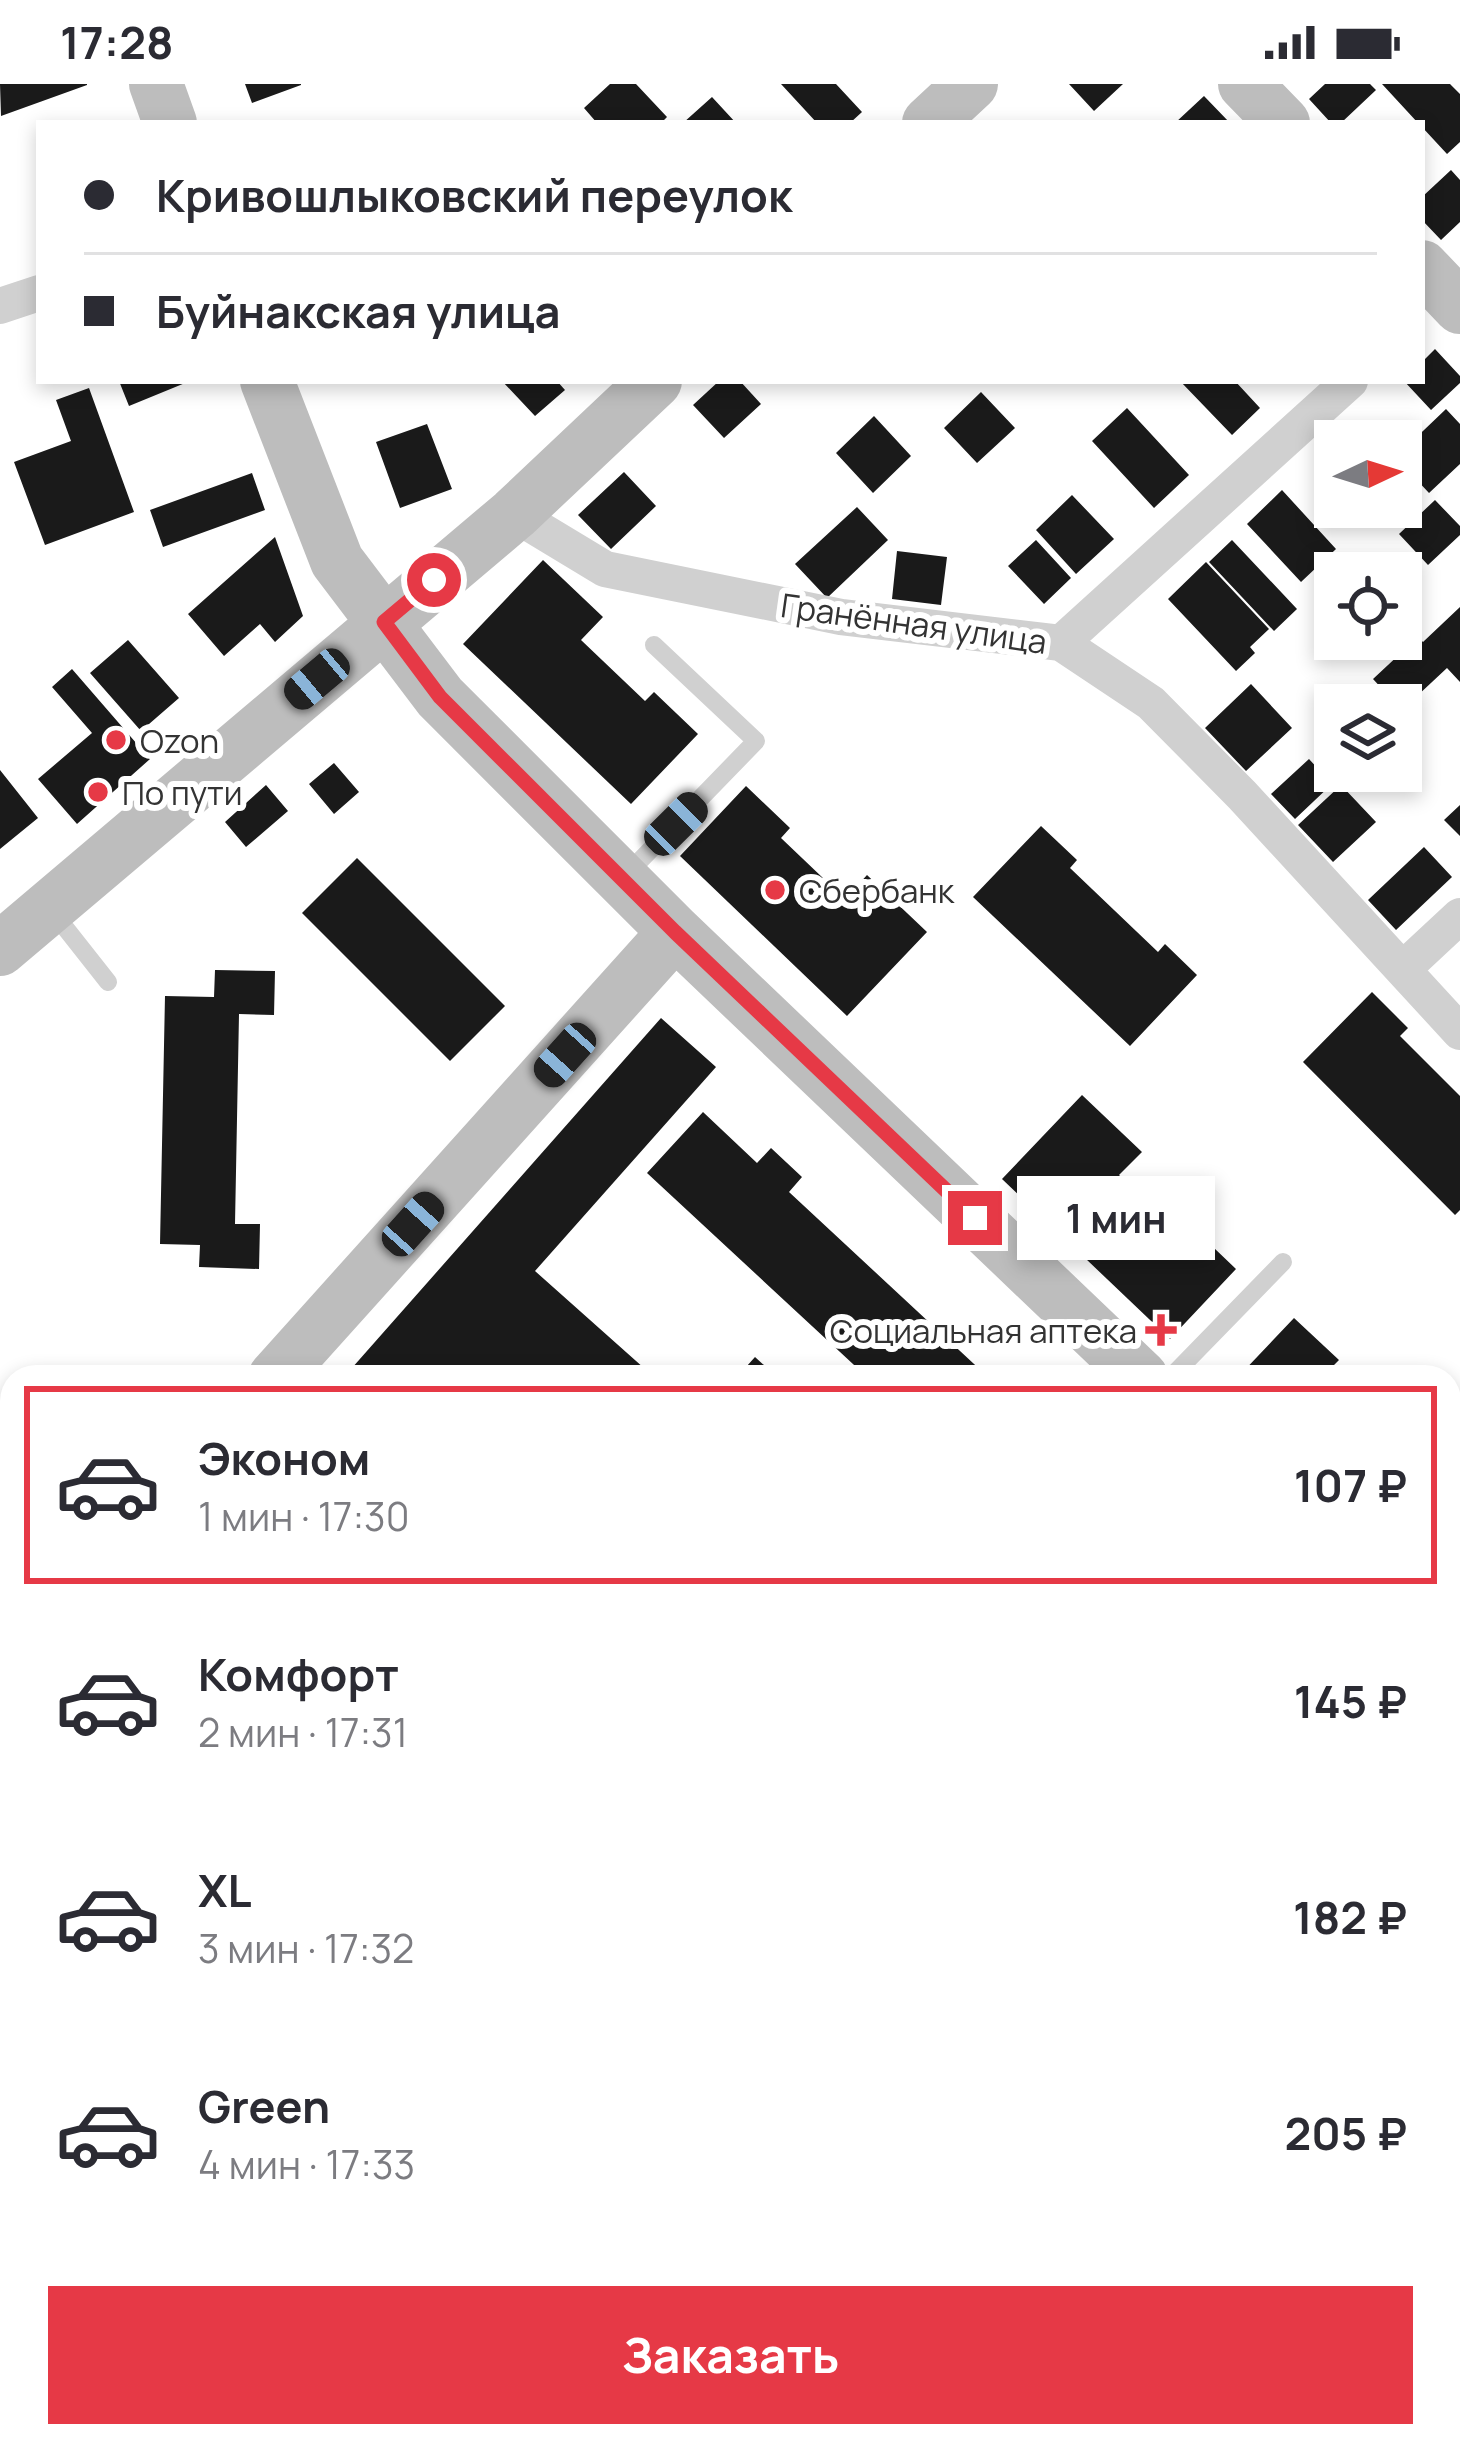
<!DOCTYPE html>
<html lang="ru">
<head>
<meta charset="utf-8">
<style>
	body { margin:0; font-family:Manrope,sans-serif; background:#f7f7f7; color:#2b2b33; height:100vh; display:flex; flex-direction:column; font-size:45px; white-space:nowrap }
	* { box-sizing:border-box; margin:0 }
	p { font-size:39px; color:#7c7c81 }
	.icon { flex:none; width:66px; height:66px; fill:none; stroke:currentColor; stroke-width:2; stroke-linecap:round; stroke-linejoin:round }
	.map { position:relative; flex:1; overflow:hidden }
	.side { position:absolute; left:0px; top:1281px; width:1461px; height:1083px; display:flex; flex-direction:column; background:#fff; border-radius:36px 36px 0 0; box-shadow:0 6px 18px #0003 }
	.side>* { flex:none }
	.banner { position:absolute; left:36px; top:36px; width:1389px; height:264px; border-radius:0px; box-shadow:0 6px 18px #0003; display:grid; align-content:center; height:264px; padding:0 48px; background:#fff }
	.needle { width:78px; rotate:86deg }
	.buttons { position:absolute; left:1314px; top:336px; display:grid; gap:24px }
	.buttons a { display:grid; place-items:center; width:108px; height:108px; border-radius:0px; background:#fff; box-shadow:0 6px 18px #0003; font-size:60px }
	.end { position:absolute; width:54px; height:54px; margin:-27px; border:15px solid #e63946; background:#fff; box-shadow:0 0 0 6px #fff }
	.from { border-radius:50% }
	.bubble { position:absolute; height:84px; border-radius:0px; background:#fff; box-shadow:0 6px 18px #0003; font-size:39px; font-weight:700; line-height:84px; text-align:center }
	.car { position:absolute; width:36px; height:72px; margin:-36px -18px; border-radius:15px; box-shadow:0 0 9px 3px #0007; background:linear-gradient(#222 24%,#8ab4d8 0 40%,#222 0 76%,#8ab4d8 0 86%,#222 0) }
	.banner b { display:flex; align-items:center; gap:42px; height:114px; font-size:45px }
	.banner b+b { border-top:3px solid #e1e1e2 }
	.banner i { width:30px; height:30px; background:#2b2b33 }
	ul { padding:21px 0 0; list-style:none }
	li { display:flex; align-items:center; gap:36px; height:198px; margin:0 24px 18px; padding:0 24px; border:6px solid transparent; border-radius:0px }
	li div { flex:1 }
	li b { display:block; font-size:45px }
	li em { font-style:normal; font-weight:700 }
	li.on { border-color:#e63946 }
	li>.icon { width:108px; height:108px; stroke-width:1.5 }
	.primary-button { display:flex; gap:24px; margin-top:auto; padding:24px 48px }
	.primary-button a { flex:1; height:138px; border-radius:0px; background:#e63946; color:#fff; font-size:48px; font-weight:700; line-height:138px; text-align:center }
	.status { display:flex; justify-content:space-between; align-items:center; height:84px; padding:0 60px; background:#fff; direction:ltr }
	.status svg { height:33px; fill:currentColor }
	.map>svg:first-child { display:block }
</style>
</head>
<body>
<div class="status"><b>17:28</b><svg viewBox="0 0 49 12"><path d="M0 12V9h3v3zM5 12V6h3v6zM10 12V3h3v9zM15 12V0h3v12zM26 1h20v11H26zM47 4h2v5h-2z"/></svg></div>
<div class="map">
<svg width="1460" height="2362" viewBox="0 0 1460 2362">
	<rect width="100%" height="100%" fill="#fff"/>
	<path fill="#1a1a1a" d="M0 0H87V1L1 32Z
		M245 0H301V1L252 19Z
		M610 0H636L667 33 661 39H597L584 24Z
		M781 0H836L862 28 850 39H817Z
		M1069 0H1123L1094 27Z
		M1325 0H1370L1376 6 1341 39H1331L1309 15Z
		M1382 0H1450L1460 10V58L1447 70 1422 43V39H1418Z
		M1204 12 1230 39H1175Z
		M712 13 736 39H683Z
		M1451 86 1460 96V138L1441 156 1422 136V113Z
		M1435 265 1460 292V299L1431 326 1404 297H1422V278Z
		M119 297H190L129 322Z
		M502 297H557L565 306 535 332Z
		M719 297H740L761 320 724 354 693 321Z
		M1180 297H1235L1260 324 1232 351Z
		M89 304 134 428 45 461 14 378 71 357 56 316Z
		M981 308 1015 344 977 379 944 344Z
		M1127 324 1189 391 1154 424 1092 357Z
		M1446 325 1460 340V380L1429 409 1401 379V368Z
		M874 332 911 372 873 409 836 369Z
		M1357 339 1374 357H1338Z
		M427 340 452 405 400 424 376 358Z
		M1335 360V396L1317 377Z
		M624 388 656 422 611 465 578 431Z
		M252 389 265 426 163 463 150 426Z
		M1282 406 1336 465 1301 498 1247 440Z
		M1072 411 1114 455 1076 490 1036 446Z
		M1435 416 1460 442V451L1428 481 1399 450Z
		M857 423 888 456 827 514 795 480Z
		M275 453 303 532 275 558 260 540 224 572 188 530Z
		M1036 456 1071 494 1044 520 1008 482Z
		M1232 456 1297 525 1274 547 1209 478Z
		M897 467 947 473 941 521 892 515Z
		M543 476 603 533 581 556 645 617 654 608 698 650 631 720 463 560Z
		M1206 478 1269 545 1250 563 1255 569 1236 587 1168 515Z
		M1460 523V598L1447 584 1401 627V621H1397L1373 595 1418 553 1423 558Z
		M128 556 179 614 141 647 90 589Z
		M72 585 150 675 77 740 38 695 92 649 52 603Z
		M1251 600 1292 644 1246 687 1205 644Z
		M1309 675 1332 700 1295 735 1271 710Z
		M334 679 359 708 334 730 309 700Z
		M0 686 38 734 0 765Z
		M266 701 288 727 246 763 225 738Z
		M1341 701 1376 738 1333 778 1298 741Z
		M746 702 790 744 781 754 845 815 867 791 927 848 847 932 680 772Z
		M1460 721V752L1444 736Z
		M1041 742 1077 776 1070 784 1158 868 1165 860 1197 891 1130 962 973 813Z
		M1424 763 1452 793 1396 846 1368 816Z
		M357 774 505 922 450 977 302 829Z
		M215 886 275 887 274 931 239 930 235 1140H260L259 1185 199 1183 200 1161 160 1160 165 912 214 913Z
		M1372 908 1408 944 1400 952 1460 1012V1126L1455 1131 1303 978Z
		M661 934 716 983 535 1187 654 1293H344Z
		M1082 1011 1142 1068 1119 1091 1182 1152 1191 1142 1236 1185 1170 1255 1002 1095Z
		M703 1028 757 1079 771 1064 802 1093 789 1108 988 1293H867L647 1089Z
		M1294 1234 1339 1276 1329 1286 1337 1293H1238Z
		M755 1273 777 1293H737Z
		M1449 1355 1460 1365V1396L1449 1408Z
		M12 1731V1837L6 1839 12 1855V1979L0 1984V1736Z
		M1456 2315 1460 2362H1399L1397 2352H1449V2317Z
		M1104 2352H1148L1150 2362H1086L1084 2355Z
		M1237 2352H1289L1290 2362H1238Z"/>
	<g fill="none" stroke-linecap="round" stroke-linejoin="round">
		<path stroke="#d0d0d0" stroke-width="18" d="M627 790 756 657 654 561
			M52 827 108 898
			M1171 1293 1283 1178
			M1449 1452 1460 1442"/>
		<path stroke="#d0d0d0" stroke-width="36" d="M0 222 39 209
			M514 430 605 485 841 533 1061 559 1151 619 1242 711 1460 948
			M1061 559 1350 297
			M1403 885 1460 832
			M0 1549 12 1584
			M1449 1873 1460 1872
			M0 2069 12 2066
			M1351 2352 1353 2362
			M79 2362 80 2352"/>
		<path stroke="#bdbdbd" stroke-width="54" d="M156 0 170 39
			M1245 0 1283 39
			M929 39 971 0
			M1422 183 1460 223
			M267 297 337 477 440 613 675 848 1141 1293
			M0 865 514 430 655 297
			M275 1293 675 848
			M0 1533 12 1526
			M1449 1588 1460 1598"/>
	</g>
	<g fill="none" stroke-linecap="round" stroke-linejoin="round">
		<path stroke="#e63946" stroke-width="15" d="M434 496 384 538 440 613 675 848 975 1134"/>
	</g>
	<g fill="#e63946" stroke="#fff" stroke-width="4.5">
		<circle cx="116" cy="656" r="12"/>
		<circle cx="98" cy="708" r="12"/>
		<circle cx="775" cy="806" r="12"/>
		<path d="M1155 1228h12v12h12v12h-12v12h-12v-12h-12v-12h12z"/>
	</g>
	<g text-anchor="middle" dominant-baseline="central" stroke-width="12" stroke-linejoin="round" paint-order="stroke">
		<g font-size="33" fill="#333" stroke="#fff">
			<text transform="translate(914 539) rotate(8)">Гранённая улица</text>
		</g>
		<g font-size="33" fill="#333" stroke="#fff" text-anchor="start">
			<text x="140" y="656">Ozon</text>
			<text x="122" y="708">По пути</text>
			<text x="799" y="806">Сбербанк</text>
			<text x="1137" y="1246" text-anchor="end">Социальная аптека</text>
		</g>
	</g>
</svg>
<div class="buttons">
<a><svg class="needle" viewBox="-14 -14 28 28"><path d="M0-13l5 13h-10z" fill="#e53935"/><path d="M0 13l5-13h-10z" fill="#7c7c81"/></svg></a>
<a><svg class="icon" aria-label="locate" viewBox="0 0 24 24"><circle cx="12" cy="12" r="6"/><path d="M12 2v4M12 18v4M2 12h4M18 12h4"/></svg></a>
<a><svg class="icon" aria-label="layers" viewBox="0 0 24 24"><path d="M12 4l9 5-9 5-9-5zM3 14l9 5 9-5"/></svg></a>
</div>
<i class="end from" style="left:434px;top:496px"></i>
<i class="end" style="left:975px;top:1134px"></i>
<div class="bubble" style="left:1017px;top:1092px;width:198px">1 мин</div>
<i class="car" style="left:317px;top:595px;rotate:230deg"></i>
<i class="car" style="left:676px;top:740px;rotate:45deg"></i>
<i class="car" style="left:565px;top:971px;rotate:222deg"></i>
<i class="car" style="left:413px;top:1140px;rotate:42deg"></i>
<div class="banner">
<b><i class="from"></i>Кривошлыковский переулок</b>
<b><i></i>Буйнакская улица</b>
</div>
<section class="side">
<ul>
<li class="on"><svg class="icon" aria-label="car" viewBox="0 0 24 24"><path d="M5 17H2v-5l4-1 3-4h7l3 4 3 1v5h-3M9 17h6M6 11h13"/><circle cx="7" cy="17" r="2"/><circle cx="17" cy="17" r="2"/></svg><div><b>Эконом</b><p>1 мин · 17:30</p></div><em>107 ₽</em></li>
<li><svg class="icon" aria-label="car" viewBox="0 0 24 24"><path d="M5 17H2v-5l4-1 3-4h7l3 4 3 1v5h-3M9 17h6M6 11h13"/><circle cx="7" cy="17" r="2"/><circle cx="17" cy="17" r="2"/></svg><div><b>Комфорт</b><p>2 мин · 17:31</p></div><em>145 ₽</em></li>
<li><svg class="icon" aria-label="car" viewBox="0 0 24 24"><path d="M5 17H2v-5l4-1 3-4h7l3 4 3 1v5h-3M9 17h6M6 11h13"/><circle cx="7" cy="17" r="2"/><circle cx="17" cy="17" r="2"/></svg><div><b>XL</b><p>3 мин · 17:32</p></div><em>182 ₽</em></li>
<li><svg class="icon" aria-label="car" viewBox="0 0 24 24"><path d="M5 17H2v-5l4-1 3-4h7l3 4 3 1v5h-3M9 17h6M6 11h13"/><circle cx="7" cy="17" r="2"/><circle cx="17" cy="17" r="2"/></svg><div><b>Green</b><p>4 мин · 17:33</p></div><em>205 ₽</em></li>
</ul>
<div class="primary-button"><a>Заказать</a></div>
</section>
</div>
</body>
</html>
